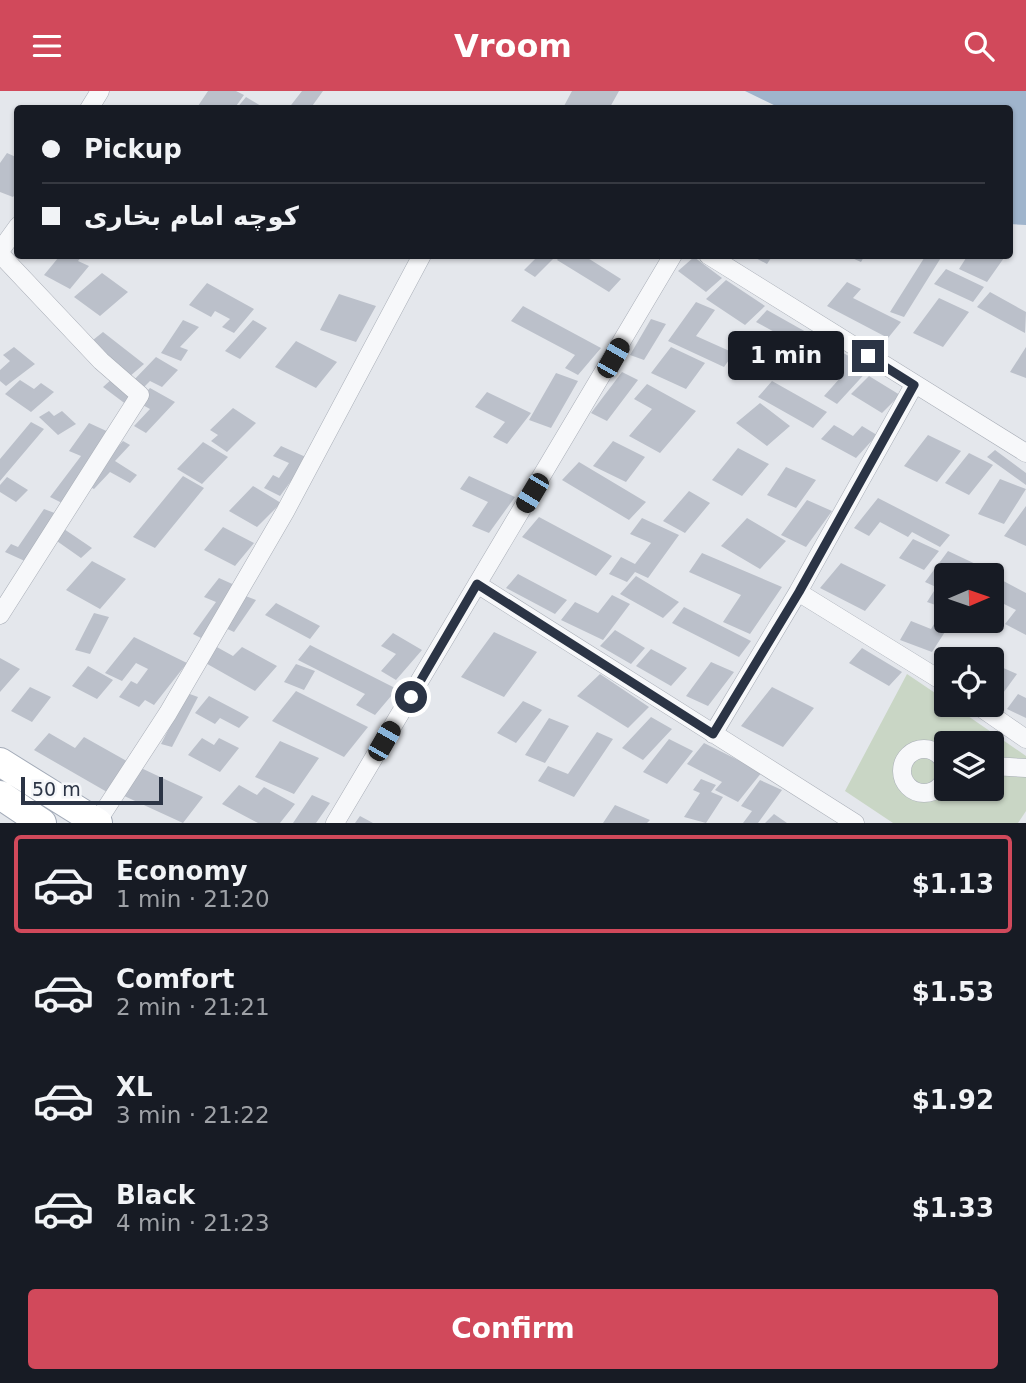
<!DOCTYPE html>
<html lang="en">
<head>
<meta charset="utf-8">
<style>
	body { margin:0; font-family:"DejaVu Sans","Noto Naskh Arabic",sans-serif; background:#242831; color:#f1f3f6; height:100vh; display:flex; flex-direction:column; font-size:26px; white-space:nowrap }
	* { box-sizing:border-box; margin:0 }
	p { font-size:23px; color:#9ea1a6 }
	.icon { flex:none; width:38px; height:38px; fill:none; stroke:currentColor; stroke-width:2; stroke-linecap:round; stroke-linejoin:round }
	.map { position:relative; height:732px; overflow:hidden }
	.details { display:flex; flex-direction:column; background:#171b24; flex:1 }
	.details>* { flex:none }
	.banner { position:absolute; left:14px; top:14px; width:999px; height:154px; border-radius:7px; box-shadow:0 2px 5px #0004; display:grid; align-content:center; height:154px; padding:0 28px; background:#171b24 }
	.needle { width:46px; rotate:88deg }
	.buttons { position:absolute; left:934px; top:472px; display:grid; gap:14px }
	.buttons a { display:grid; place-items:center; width:70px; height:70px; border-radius:7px; background:#171b24; box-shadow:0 2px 5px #0004; font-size:35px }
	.scale { position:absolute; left:21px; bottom:18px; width:142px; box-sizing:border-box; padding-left:7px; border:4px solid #2b3445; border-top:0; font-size:19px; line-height:24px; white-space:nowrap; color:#2b3445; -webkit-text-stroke:5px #f4f6f9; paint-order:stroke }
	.end { position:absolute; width:32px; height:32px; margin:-16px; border:9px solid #2b3445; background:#fff; box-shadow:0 0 0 4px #fff }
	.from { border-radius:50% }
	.bubble { position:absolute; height:49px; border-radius:7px; background:#171b24; box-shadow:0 2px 5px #0004; font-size:23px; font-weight:700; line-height:49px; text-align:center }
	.car { position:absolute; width:21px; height:42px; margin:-21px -10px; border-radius:9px; box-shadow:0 0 5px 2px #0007; background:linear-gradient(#222 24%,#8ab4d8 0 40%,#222 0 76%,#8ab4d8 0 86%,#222 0) }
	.banner b { display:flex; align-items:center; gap:24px; height:66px; font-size:26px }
	.banner b+b { border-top:2px solid #363941 }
	.banner i { width:18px; height:18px; background:#f1f3f6 }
	ul { padding:12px 0 0; list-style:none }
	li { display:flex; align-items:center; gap:21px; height:98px; margin:0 14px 10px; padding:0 14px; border:4px solid transparent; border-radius:7px }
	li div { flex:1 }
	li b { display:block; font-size:26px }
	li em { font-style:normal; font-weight:700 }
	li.active { border-color:#d1495b }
	li>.icon { width:63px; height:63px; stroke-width:1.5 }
	.button { display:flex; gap:14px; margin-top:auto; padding:14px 28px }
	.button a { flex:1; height:80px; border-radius:7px; background:#d1495b; color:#fff; font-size:28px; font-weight:700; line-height:80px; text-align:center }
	header { display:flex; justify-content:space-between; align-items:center; height:91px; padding:0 28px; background:#d1495b; color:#fff; font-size:32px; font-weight:700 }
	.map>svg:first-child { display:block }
</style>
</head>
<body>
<header><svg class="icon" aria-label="menu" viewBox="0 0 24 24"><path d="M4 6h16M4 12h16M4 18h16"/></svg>Vroom<svg class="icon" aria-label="search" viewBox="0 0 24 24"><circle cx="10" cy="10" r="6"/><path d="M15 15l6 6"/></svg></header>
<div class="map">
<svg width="1026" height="732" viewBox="0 0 1026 732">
	<rect width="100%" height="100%" fill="#e4e7ec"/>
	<path fill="#c9d6c5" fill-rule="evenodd" d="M907 583 947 610V614H952L1026 665V720L1018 732H893L845 700ZM947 653H992V698H947Z"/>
	<path fill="#9fb4cc" d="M745 0H1026V134L1010 133V18L780 17Z"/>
	<path fill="#bbc0ca" d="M208 0H236L244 4 234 18H196Z
		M302 0H323L310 18H288Z
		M572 0H619L609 18H572L564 15Z
		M246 6 266 18H236Z
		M7 62 18 67V100L13 106 0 101V72Z
		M52 164H83L78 170 89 175 70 198 44 184 58 167Z
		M539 164 554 167 535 186 524 179Z
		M561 164H583L621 188 609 201 557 169Z
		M750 164H773L767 173Z
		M854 164H865L861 171 852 167Z
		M926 164 942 165 904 226 890 221Z
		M960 164H1006L987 191 959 178 966 167Z
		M694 166 722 187 706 201 678 180Z
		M946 178 984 196 973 211 934 193Z
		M102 182 128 201 100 225 74 206Z
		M726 189 765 215 745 234 706 208Z
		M847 191 861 198 853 207 901 231 888 247 827 215Z
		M207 192 254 218 234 242 222 236 230 228 215 220 211 226 189 214Z
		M990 201 1026 221 1025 242 977 216Z
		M339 203 376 215 356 251 320 239Z
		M939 207 969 221 943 256 913 242Z
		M696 211 715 219 696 245 734 262 724 276 668 250Z
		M523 215 601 257 578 284 565 277 575 264 511 230Z
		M767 219 870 277 837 313 824 305 841 286 792 259 774 280 757 270 780 244 756 231Z
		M651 228 666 233 644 269 630 264Z
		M183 229 199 236 180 256 188 259 181 270 161 262Z
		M253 229 267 237 240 268 225 260Z
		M103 241 144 273 129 286 88 253Z
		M296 250 337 271 316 297 275 276Z
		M14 256 35 273 6 295 0 290V279L10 270 3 264Z
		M671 256 705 272 686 298 651 282Z
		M1026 256V287L1010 281Z
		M156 266 178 279 162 296 150 290 143 297 132 291Z
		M622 281 638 289 607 330 591 322Z
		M556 282 578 290 551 337 529 329Z
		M869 285 900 304 882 322 851 303Z
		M113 287 137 305 127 314 103 296Z
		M20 289 34 298 41 292 54 301 31 321 5 303Z
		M772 290 827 321 813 337 758 306Z
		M647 293 696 320 660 362 629 345 652 318 634 308Z
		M150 297 175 311 146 342 134 335 150 318 137 311Z
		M487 301 531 322 507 353 493 346 505 331 475 316Z
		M760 312 790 335 767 355 736 332Z
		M233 317 256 332 227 361 211 350 218 344 210 339Z
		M49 320 54 325 62 320 76 333 58 344 39 326Z
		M31 331 44 338 0 390V368Z
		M89 332 113 343 62 412 50 406 81 365 69 360Z
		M834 334 853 345 862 335 877 344 856 367 821 348Z
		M928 344 961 360 937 391 904 375Z
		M123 350 130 354 115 370 137 384 130 392 110 381 94 398 84 393Z
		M613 350 645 366 626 391 593 375Z
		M203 351 228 366 202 393 177 378Z
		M281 355 308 367 280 405 264 397 273 384 279 387 289 372 273 365Z
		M738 357 769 373 742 405 712 389Z
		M995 359 1026 382V394L987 366Z
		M969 362 993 374 969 404 945 392Z
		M579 371 646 411 629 429 562 389Z
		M786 376 816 389 796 417 767 404Z
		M183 385 204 397 155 457 133 446Z
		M469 385 515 406 489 442 472 435 488 411 460 398Z
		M7 386 28 399 16 411 0 401V394Z
		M1000 388 1026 398 1004 433 978 423Z
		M253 395 281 412 257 436 229 420Z
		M689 400 710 412 685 442 663 430Z
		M878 407 950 444 940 456 912 441 908 446 880 431 869 445 854 437Z
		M807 409 832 420 806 456 781 444Z
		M1026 415V455L1004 445Z
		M44 418 60 424 27 471 5 461 11 453 18 456Z
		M539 426 612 465 596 485 522 446Z
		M642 427 679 444 648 487 635 481 627 491 609 483 621 466 635 473 651 452 630 443Z
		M747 427 786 450 760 478 721 455Z
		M223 436 254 452 235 475 204 459Z
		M64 438 92 457 81 467 54 448Z
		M913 448 939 460 924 479 899 467Z
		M948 460 982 476 975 485H947V501L925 491Z
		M702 462 782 496 750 543 723 531 741 504 689 481Z
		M92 470 126 488 100 518 66 499Z
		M841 472 886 494 865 520 820 497Z
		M518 483 567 509 555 523 506 497Z
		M636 485 679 511 663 527 620 503Z
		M994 485 1026 502V544L1005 533 1016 519 992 507Z
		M219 487 239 496 201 547 193 543 216 511 204 506Z
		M934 500 947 505V530H952L932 561 900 549 911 530 931 538 944 517 927 511Z
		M243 504 256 509 234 541 221 535Z
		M612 504 630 513 603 549 561 529 575 511 598 522Z
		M276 512 320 535 310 548 265 524Z
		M684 516 751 550 739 566 672 532Z
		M94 522 109 526 90 563 75 559Z
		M615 539 645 557 631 573 600 555Z
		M494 541 537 561 504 606 461 586Z
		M393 542 422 559 396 589 381 580 396 563 381 555Z
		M134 546 187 572 154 614 145 609 139 616 119 606 131 590 137 593 148 578 136 572 122 590 105 582Z
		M310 554 397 598 375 624 356 614 365 603 298 569Z
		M215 555 233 565 242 556 277 575 255 600 202 570Z
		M862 557 902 581 889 595 849 572Z
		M960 557 986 569H951Z
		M651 558 687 577 671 595 636 575Z
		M0 567 20 578 0 601Z
		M711 571 734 581 708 615 686 605Z
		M992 572 1017 583 998 609 992 607Z
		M296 573 315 580 304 599 284 591Z
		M88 575 113 589 97 608 72 595Z
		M600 583 649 616 628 637 577 605Z
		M30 596 51 606 32 631 11 620Z
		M772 596 814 617 783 656 741 635Z
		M296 600 368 636 344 666 272 630Z
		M187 602 198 606 172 656 161 653Z
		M1018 603 1026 607V627L1007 618Z
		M209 605 249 626 239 637 220 627 215 633 195 622Z
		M523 610 542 619 516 652 497 642Z
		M651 626 672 638 643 669 622 657Z
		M549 627 569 635 545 672 525 664Z
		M597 641 613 648 574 706 538 690 548 675 568 683Z
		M49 642 75 657 84 646 132 673 107 701 34 659Z
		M202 647 214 654 219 647 239 657 220 681 188 664Z
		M669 648 693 660 667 693 643 681Z
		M280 650 319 667 294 703 255 686Z
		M704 652 762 681 738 711 715 699 722 691 687 673Z
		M141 677 203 706 183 732 122 704Z
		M701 688 716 694 711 701 723 706 706 732 684 726 700 702 693 699Z
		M760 689 782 699 758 732H743L752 720 741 715Z
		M239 694 257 704 264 696 295 713 280 732H258L222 713Z
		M312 704 330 712 316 732H293Z
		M615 714 650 729 647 732H603Z
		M774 723 787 732H765Z
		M360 725 373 732H355Z"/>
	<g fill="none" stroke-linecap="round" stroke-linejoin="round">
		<defs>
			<path id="street" d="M89 18 100 0
				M0 160 18 135
				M0 163 101 270 140 304 0 524
				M708 164 1026 362
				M477 493 855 732
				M798 501 947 593
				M977 614 1026 648
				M713 643 798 501 914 294
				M902 680a22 22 0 1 1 44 0a22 22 0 1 1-44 0Z
				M992 675 1026 677
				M97 731 168 622 285 421 422 164
				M335 732 673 164"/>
			<path id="primary" d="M0 671 98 732
				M0 704 42 732"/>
		</defs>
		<use href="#street" stroke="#a9aeb7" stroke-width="19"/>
		<use href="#primary" stroke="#a3abb8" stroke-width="30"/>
		<use href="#street" stroke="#f7f8fa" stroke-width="18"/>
		<use href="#primary" stroke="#fff" stroke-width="28"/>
	</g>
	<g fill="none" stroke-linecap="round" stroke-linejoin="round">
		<path stroke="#2b3445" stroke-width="9" d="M411 606 477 493 713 643 799 501 914 294 868 265"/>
	</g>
</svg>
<div class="buttons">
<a><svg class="needle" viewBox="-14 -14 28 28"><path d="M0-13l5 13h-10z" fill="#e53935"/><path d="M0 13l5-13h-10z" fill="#9ea1a6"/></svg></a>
<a><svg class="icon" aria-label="locate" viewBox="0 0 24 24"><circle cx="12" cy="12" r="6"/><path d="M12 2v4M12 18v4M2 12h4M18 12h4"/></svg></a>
<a><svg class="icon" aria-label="layers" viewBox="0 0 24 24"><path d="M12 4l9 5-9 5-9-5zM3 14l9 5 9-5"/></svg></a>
</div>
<div class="scale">50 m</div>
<i class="end from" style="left:411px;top:606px"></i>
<i class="end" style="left:868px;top:265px"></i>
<div class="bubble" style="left:728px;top:240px;width:116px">1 min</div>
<i class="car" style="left:613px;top:267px;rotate:30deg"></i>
<i class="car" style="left:532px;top:402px;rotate:211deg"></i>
<i class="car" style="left:384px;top:650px;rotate:30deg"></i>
<div class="banner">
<b><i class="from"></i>Pickup</b>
<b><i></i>کوچه امام بخاری</b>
</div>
</div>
<section class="details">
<ul>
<li class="active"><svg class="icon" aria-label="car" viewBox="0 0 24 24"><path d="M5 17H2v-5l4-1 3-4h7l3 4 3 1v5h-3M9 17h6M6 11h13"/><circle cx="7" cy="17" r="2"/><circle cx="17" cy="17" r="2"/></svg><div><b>Economy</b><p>1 min · 21:20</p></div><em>$1.13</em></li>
<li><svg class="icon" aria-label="car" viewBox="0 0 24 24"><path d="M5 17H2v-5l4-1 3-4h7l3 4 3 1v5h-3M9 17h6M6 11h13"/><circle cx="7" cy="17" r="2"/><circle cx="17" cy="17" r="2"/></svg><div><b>Comfort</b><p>2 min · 21:21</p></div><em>$1.53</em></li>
<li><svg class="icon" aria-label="car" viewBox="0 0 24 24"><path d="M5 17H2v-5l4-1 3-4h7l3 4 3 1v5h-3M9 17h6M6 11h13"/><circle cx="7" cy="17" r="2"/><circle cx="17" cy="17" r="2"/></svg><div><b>XL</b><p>3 min · 21:22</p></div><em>$1.92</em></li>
<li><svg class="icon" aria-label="car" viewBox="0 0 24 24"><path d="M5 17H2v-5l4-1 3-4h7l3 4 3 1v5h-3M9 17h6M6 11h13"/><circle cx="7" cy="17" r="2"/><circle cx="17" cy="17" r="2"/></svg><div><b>Black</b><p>4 min · 21:23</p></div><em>$1.33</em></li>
</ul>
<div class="button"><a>Confirm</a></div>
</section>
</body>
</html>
